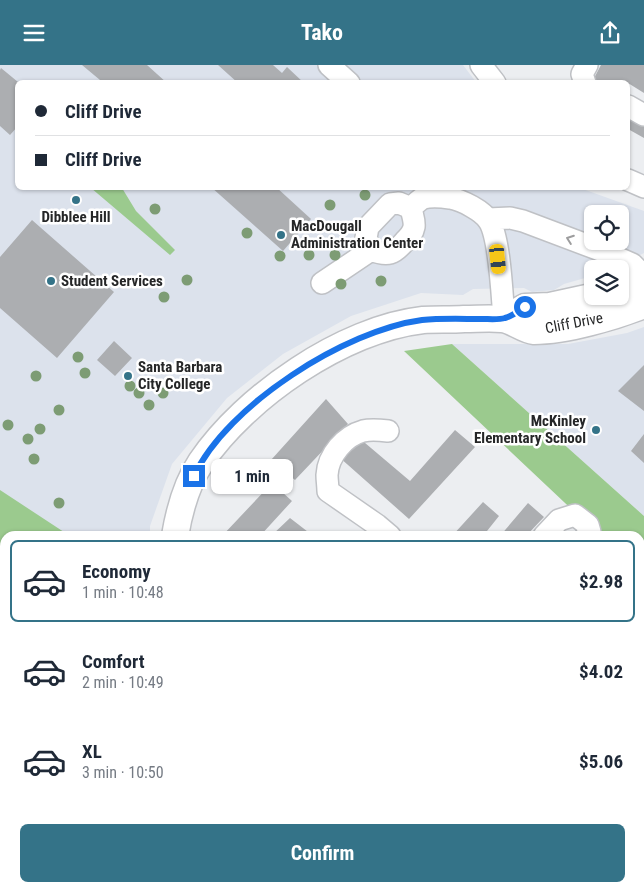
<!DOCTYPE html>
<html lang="en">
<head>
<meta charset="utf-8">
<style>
	body { margin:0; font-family:"Roboto Condensed",sans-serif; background:#f2f2f3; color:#1f2937; height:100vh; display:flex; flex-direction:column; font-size:19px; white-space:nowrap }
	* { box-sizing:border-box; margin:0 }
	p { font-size:16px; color:#747a83 }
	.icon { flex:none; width:28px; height:28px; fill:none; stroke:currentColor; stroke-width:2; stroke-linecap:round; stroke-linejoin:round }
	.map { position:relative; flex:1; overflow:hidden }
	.panel { position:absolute; left:0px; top:466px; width:645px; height:361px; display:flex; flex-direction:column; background:#fff; border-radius:15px 15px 0 0; box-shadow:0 1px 4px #0004 }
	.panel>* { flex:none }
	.top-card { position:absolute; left:15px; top:15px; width:615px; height:110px; border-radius:8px; box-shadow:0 1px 4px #0004; display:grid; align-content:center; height:110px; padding:0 20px; background:#fff }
	.fabs { position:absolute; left:584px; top:140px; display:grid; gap:10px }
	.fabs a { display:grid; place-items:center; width:45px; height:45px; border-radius:8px; background:#fff; box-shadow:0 1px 4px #0004; font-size:25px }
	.end { position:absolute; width:22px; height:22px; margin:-11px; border:6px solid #1a73e8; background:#fff; box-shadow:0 0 0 2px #fff }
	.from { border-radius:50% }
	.bubble { position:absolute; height:35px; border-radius:8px; background:#fff; box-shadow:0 1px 4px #0004; font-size:16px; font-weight:700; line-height:35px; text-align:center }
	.car { position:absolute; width:15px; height:30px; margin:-15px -8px; border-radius:6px; box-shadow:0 0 4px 1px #0007; background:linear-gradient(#f5c518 24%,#345 0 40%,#f5c518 0 76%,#345 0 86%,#f5c518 0) }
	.top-card b { display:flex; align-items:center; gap:18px; height:48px; font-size:19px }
	.top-card b+b { border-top:1px solid #e0e1e3 }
	.top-card i { width:12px; height:12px; background:#1f2937 }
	ul { padding:9px 0 0; list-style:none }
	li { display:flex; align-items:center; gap:15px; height:82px; margin:0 10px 8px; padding:0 10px; border:2px solid transparent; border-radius:8px }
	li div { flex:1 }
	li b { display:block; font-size:19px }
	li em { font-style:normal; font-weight:700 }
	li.current { border-color:#347388 }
	li>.icon { width:45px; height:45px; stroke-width:1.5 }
	.action { display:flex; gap:10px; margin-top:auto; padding:10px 20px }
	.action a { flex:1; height:58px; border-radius:8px; background:#347388; color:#fff; font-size:20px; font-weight:700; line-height:58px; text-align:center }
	header { display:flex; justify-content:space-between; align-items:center; height:65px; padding:0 20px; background:#347388; color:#fff; font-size:22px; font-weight:700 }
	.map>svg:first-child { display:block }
</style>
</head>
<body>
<header><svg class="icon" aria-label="menu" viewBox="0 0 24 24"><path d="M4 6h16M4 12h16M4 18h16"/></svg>Tako<svg class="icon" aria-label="share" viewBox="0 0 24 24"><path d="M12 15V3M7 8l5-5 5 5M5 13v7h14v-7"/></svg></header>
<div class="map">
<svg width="644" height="827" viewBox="0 0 644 827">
	<rect width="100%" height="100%" fill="#eceef1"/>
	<path fill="#dce2ec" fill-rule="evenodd" d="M0 0H463L476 17 18 18V122L580 123 644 146V188L613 204H592V211L564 219 554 225 532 227 524 223 473 224 463 230 421 228 351 251 283 289 227 333 172 399 150 461V471H5L0 648ZM592 149H620V176H592Z
		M644 262V451L452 279H568L627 268Z"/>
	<path fill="#9bca8e" d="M91 123H122L136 146 175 185 170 190Z
		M452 279 644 451V513L640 510V471H600L404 286Z
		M0 425 70 471H5V822L193 823 191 827H3L0 824Z"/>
	<path fill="#acaeb1" d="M82 0H147L167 18H97L100 15Z
		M218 0H273L282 8 287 2 304 18H238Z
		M601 0H644V28L628 18H598L593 15Z
		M1 3 18 17V61L10 70 0 61V5Z
		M628 51 644 60V73L628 64Z
		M211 122H276L311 154 283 186Z
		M32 155 114 227 57 293 0 243V192Z
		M114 276 132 293 115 311 97 295Z
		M644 300V346L618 326Z
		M326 334 348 359 295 415 271 395Z
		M455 365 475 382 409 454 339 392 358 372 410 416Z
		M644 369V398L631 386Z
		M272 418 292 436 260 471H222Z
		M483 437 499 451 483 471H452Z
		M528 438 544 452 526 471H500Z
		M290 453 312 470 316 466 323 471H271Z
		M640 519 644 522V547L640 544Z
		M640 608 644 611V640L640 645Z
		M640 727 644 731V762L640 759Z
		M0 783 5 788V822H45L50 827H3L0 824Z
		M644 812V827H631L635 822H640V817Z
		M352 822H378L374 827H357Z
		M483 822H511L507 827H479Z
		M539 822H576L581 827H544Z"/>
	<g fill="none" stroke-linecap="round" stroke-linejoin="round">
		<defs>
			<path id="minor" d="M329 0 349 18
				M481 0 495 18
				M585 18 582 9 587 0
				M628 41 644 50
				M628 115 644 122
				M399 138 411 143C412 149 415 156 414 162 413 168 409 172 405 176 394 189 388 192 371 185L366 173 368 162 390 139Z
				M411 143C414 140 419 135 423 133 431 131 443 132 450 133 462 135 483 146 489 156 500 173 502 231 504 254
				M488 154 510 153 523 156 600 185 632 199 644 211
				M322 218 371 185
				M388 366C380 365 371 364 363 366 345 371 328 390 327 410 327 415 328 421 328 426L377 460 390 471
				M544 471 559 455 575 450 588 460 590 467 586 471
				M640 660 644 655
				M640 693 644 697
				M0 723 5 730
				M72 822 75 827
				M255 827 258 822"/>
			<path id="major" d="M620 223 644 213
				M504 254 525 242 550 241 596 231
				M175 471C179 447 187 418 201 397 245 332 343 264 423 255 436 254 450 255 464 254 477 254 490 253 502 254 513 255 523 265 534 266 566 266 614 252 644 240
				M214 827 215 822"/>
		</defs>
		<use href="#minor" stroke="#bfc1c5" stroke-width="24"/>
		<use href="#major" stroke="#bfc1c5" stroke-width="29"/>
		<use href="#minor" stroke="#fff" stroke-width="21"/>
		<use href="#major" stroke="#fff" stroke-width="26"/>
	</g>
	<g fill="#7d9c74">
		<circle cx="365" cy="130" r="5.5"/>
		<circle cx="330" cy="140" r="5.5"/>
		<circle cx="155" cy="144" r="5.5"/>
		<circle cx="247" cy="168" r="5.5"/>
		<circle cx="309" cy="190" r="5.5"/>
		<circle cx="335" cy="190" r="5.5"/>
		<circle cx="280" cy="191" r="5.5"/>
		<circle cx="187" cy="215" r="5.5"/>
		<circle cx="381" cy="216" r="5.5"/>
		<circle cx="341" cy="219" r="5.5"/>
		<circle cx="164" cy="232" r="5.5"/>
		<circle cx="78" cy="292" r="5.5"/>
		<circle cx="85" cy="308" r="5.5"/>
		<circle cx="36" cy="311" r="5.5"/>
		<circle cx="130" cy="321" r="5.5"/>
		<circle cx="139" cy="328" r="5.5"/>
		<circle cx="163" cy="328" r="5.5"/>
		<circle cx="149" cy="340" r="5.5"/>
		<circle cx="59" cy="345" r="5.5"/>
		<circle cx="8" cy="360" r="5.5"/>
		<circle cx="40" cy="364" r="5.5"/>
		<circle cx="28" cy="374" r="5.5"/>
		<circle cx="34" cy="394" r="5.5"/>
		<circle cx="59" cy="438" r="5.5"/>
	</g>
	<defs><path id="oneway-chevron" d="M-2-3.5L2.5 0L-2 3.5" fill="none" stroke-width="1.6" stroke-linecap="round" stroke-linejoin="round" transform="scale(1.25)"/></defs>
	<use stroke="#9d9d9e" href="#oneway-chevron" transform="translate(570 174) rotate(-160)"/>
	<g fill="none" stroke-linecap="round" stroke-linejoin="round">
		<path stroke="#1a73e8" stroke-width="6" d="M194 411C227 340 346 265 422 255 441 253 463 254 482 254 489 254 499 255 505 253 512 251 519 246 525 242"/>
	</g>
	<g fill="#347388" stroke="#fff" stroke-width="2">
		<circle cx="76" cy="135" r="5"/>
		<circle cx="281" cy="170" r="5"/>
		<circle cx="51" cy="216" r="5"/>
		<circle cx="128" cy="311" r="5"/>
		<circle cx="596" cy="365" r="5"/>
	</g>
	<g text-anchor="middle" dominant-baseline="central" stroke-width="5" stroke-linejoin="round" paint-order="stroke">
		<g font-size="15" font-weight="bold" fill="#252627" stroke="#fff" text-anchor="start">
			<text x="76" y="152" text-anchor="middle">Dibblee Hill</text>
			<text x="291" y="161">MacDougall<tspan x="291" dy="17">Administration Center</tspan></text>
			<text x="61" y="216">Student Services</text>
			<text x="138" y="302">Santa Barbara<tspan x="138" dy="17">City College</tspan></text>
			<text x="586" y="356" text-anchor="end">McKinley<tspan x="586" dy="17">Elementary School</tspan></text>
		</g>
		<g font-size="15" fill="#252627" stroke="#fff">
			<text transform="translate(574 258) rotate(-11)">Cliff Drive</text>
		</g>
	</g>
</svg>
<div class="fabs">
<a><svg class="icon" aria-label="locate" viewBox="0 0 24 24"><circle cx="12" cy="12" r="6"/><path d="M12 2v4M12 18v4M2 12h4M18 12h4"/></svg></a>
<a><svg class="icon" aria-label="layers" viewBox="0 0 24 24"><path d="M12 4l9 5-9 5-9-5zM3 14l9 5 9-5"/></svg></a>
</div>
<i class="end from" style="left:525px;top:242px"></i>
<i class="end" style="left:194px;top:411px"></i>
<div class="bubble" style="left:211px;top:394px;width:82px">1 min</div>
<i class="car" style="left:498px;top:194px;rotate:174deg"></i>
<div class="top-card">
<b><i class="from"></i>Cliff Drive</b>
<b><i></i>Cliff Drive</b>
</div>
<section class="panel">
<ul>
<li class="current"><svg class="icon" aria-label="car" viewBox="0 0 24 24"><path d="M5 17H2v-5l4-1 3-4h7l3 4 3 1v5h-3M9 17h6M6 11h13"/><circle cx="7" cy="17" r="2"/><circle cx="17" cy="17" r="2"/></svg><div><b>Economy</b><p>1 min · 10:48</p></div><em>$2.98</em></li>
<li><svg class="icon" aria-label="car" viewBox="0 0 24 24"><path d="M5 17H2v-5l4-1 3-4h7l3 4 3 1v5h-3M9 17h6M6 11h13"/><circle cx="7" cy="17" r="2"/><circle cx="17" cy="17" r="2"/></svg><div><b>Comfort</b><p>2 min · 10:49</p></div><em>$4.02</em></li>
<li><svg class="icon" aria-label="car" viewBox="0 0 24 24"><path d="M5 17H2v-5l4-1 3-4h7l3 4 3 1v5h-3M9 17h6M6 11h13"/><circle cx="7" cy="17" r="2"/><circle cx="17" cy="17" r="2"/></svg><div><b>XL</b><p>3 min · 10:50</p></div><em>$5.06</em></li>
</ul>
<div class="action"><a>Confirm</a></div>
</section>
</div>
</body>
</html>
